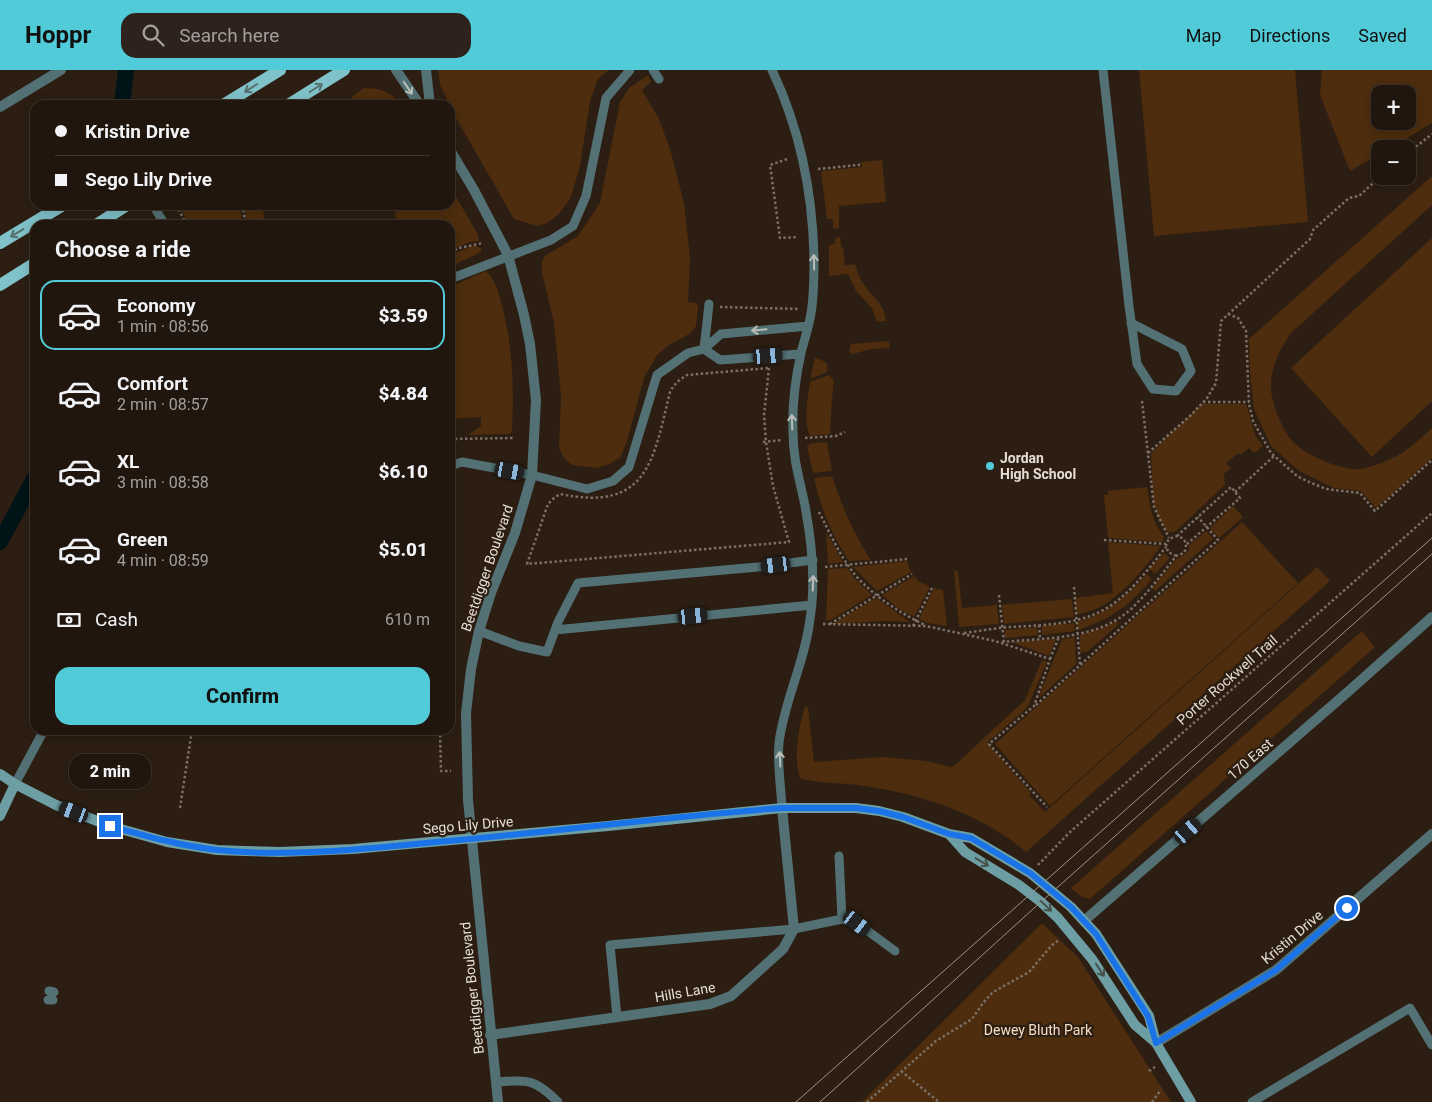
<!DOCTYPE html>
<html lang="en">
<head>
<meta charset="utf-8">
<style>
	body { margin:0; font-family:Roboto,sans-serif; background:#2d231c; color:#f1f3f6; height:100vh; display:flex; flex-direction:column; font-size:19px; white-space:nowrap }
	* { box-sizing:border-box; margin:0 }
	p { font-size:16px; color:#a29f9e }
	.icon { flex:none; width:28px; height:28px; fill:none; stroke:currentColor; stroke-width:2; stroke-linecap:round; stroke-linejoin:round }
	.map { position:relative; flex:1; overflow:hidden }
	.panel { position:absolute; left:30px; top:150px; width:425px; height:515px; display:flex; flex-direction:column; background:#21160e; border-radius:15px; box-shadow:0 2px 12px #0003,0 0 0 1px #3e352e }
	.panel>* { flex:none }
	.banner { position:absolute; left:30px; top:30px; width:425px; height:110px; border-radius:15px; box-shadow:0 2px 12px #0003,0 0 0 1px #3e352e; display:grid; align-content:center; height:110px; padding:0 25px; background:#21160e }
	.controls { position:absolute; left:1371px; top:15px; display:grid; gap:10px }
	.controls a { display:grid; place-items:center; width:45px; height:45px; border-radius:10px; background:#21160e; box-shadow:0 2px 12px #0003,0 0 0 1px #3e352e; font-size:25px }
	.end { position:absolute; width:22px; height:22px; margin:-11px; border:6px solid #1a73e8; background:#fff; box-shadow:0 0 0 2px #fff }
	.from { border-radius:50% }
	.bubble { position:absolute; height:35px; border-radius:15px; background:#21160e; box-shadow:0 2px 12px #0003,0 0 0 1px #3e352e; font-size:16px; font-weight:800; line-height:35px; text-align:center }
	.car { position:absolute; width:15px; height:30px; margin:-15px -8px; border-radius:6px; box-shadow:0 0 4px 1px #0007; background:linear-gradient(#222 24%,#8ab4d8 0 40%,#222 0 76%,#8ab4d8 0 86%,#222 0) }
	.banner b { display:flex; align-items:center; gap:18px; height:48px; font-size:19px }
	.banner b+b { border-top:1px solid #3e352e }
	.banner i { width:12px; height:12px; background:#f1f3f6 }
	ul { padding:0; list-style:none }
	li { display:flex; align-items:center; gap:15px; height:70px; margin:0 10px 8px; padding:0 15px; border:2px solid transparent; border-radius:15px }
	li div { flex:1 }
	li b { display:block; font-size:19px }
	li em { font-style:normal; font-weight:800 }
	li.on { border-color:#52cbd8 }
	li>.icon { width:45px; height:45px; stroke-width:1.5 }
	h2 { padding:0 25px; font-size:22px; line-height:60px }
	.pay { display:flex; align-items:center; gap:12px; height:55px; padding:0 25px; font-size:19px }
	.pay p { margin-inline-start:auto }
	.primary-button { display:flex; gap:10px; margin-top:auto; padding:10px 25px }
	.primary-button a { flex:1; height:58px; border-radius:15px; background:#52cbd8; color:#111; font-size:20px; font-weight:800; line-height:58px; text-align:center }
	header { display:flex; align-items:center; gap:30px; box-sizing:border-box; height:70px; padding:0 25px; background:#52cbd8; color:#111 }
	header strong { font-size:24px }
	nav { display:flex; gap:28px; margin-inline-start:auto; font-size:18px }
	.search { width:350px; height:45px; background:#2d231c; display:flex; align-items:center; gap:12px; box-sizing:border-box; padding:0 18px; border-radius:15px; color:#a29f9e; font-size:19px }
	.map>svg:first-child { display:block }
</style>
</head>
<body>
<header>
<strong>Hoppr</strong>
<div class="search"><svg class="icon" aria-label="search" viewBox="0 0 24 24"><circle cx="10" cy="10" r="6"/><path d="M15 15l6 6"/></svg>Search here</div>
<nav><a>Map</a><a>Directions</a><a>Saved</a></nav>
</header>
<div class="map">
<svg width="1432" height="1032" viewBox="0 0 1432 1032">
	<rect width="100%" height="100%" fill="#2c1e12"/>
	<path fill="#4d2d0d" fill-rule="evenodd" d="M438 0H609L598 9 590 31 580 96 571 127 559 144 547 153 537 156 514 149 452 41 440 14Z
		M1139 0H1295L1308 152 1154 166Z
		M1322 0H1432V53L1389 79H1380V84L1350 101 1320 25ZM1380 24H1408V51H1380Z
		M648 5 651 12 642 20 659 49 670 79 684 133 690 188 688 232 697 233 698 236 696 256 691 263 669 275 657 285 644 308 627 371 620 388 609 394 597 398 572 395 564 388 559 378 561 327 554 252 542 203V192L545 186 578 166 600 133 620 32 629 18Z
		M364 18C380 18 392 22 401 35H344L358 22Z
		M882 90 886 132 839 136V158L833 159V149H827L821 101 862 97 861 92Z
		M1432 106V135L1290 264C1280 280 1272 294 1271 314 1270 329 1280 354 1289 367 1299 383 1341 401 1360 399 1365 399 1370 396 1375 395 1401 387 1412 376 1432 358V388L1376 438 1361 421 1334 418 1299 401 1271 376 1254 339 1250 303 1249 269Z
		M450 116 478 165 479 171 469 172 450 181V155H388L387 153 396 151 394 135H450Z
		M178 135H240L242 155H190Z
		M245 135H263L264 155H246Z
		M840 167 841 177H843L845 196 855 194C858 203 860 210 866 217 876 232 883 231 886 251L877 252 872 238 856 221 848 204 829 206V175L835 174V168Z
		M1432 168V331L1372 387 1291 298Z
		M475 175 482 179 481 182 450 197V185Z
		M486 201C497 211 499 225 503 239 513 280 514 319 512 361L510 364 468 365 481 356V347L450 349V217Z
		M889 271 890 278 871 279 853 284 849 282 851 274Z
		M815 287 827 293V302L810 309Z
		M829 305 834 311 832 328 830 364 810 366C803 353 808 326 810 312Z
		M1201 334H1246L1255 365 1263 376 1254 383 1249 378 1242 384H1237L1226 393 1231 398 1224 404 1225 415 1176 461 1168 463 1159 449 1153 431 1151 383Z
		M827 372 832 401 813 403 807 376 812 373Z
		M832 406C842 436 853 463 871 490L849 491C832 465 821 439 814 408Z
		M1147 417C1150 435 1152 453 1164 467L1162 472 1108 468 1104 425H1108L1107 421Z
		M1233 436 1243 447 1219 468 1210 458Z
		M1242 452 1298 513 1050 736 995 674Z
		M1206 461 1213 469 1155 521 1152 518 1176 489 1184 485 1189 480V475Z
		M826 462 843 492 828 494Z
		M1108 472 1161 476C1146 497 1124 523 1102 536 1094 540 1085 543 1076 545L1075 528 1113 523Z
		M1164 483 1170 488 1155 504 1149 499Z
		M907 491 911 502 877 521 853 497Z
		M1317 497 1330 511 1026 782C981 743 917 723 858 715 839 713 820 713 801 709 792 692 799 655 805 637H808L814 692 884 687 926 691 951 697 954 696 1025 630 1042 590 1047 592 1027 638 987 673 1031 723 1029 725 1045 742Z
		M847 498 856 510 872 525 831 550H826L828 499Z
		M954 500 958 502 962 538 997 535 999 554 959 557Z
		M1147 504 1152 509C1128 537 1113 548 1078 560L1077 552C1110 542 1124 528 1147 504Z
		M914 506 918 511 930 517 914 547 899 539 882 525Z
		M934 518 943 520 947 556 927 553 919 549Z
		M876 528 910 552 884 551 833 554Z
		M1072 529 1074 547 1004 554 1002 535Z
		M1116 551 1119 554 1087 582H1080V565L1105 557Z
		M1074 553 1075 561 1042 565V556Z
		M1037 557 1038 565 1005 568V560Z
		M1362 561 1375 577 1090 829 1080 826 1071 818Z
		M1075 567 1076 594 1040 627 1039 626 1062 569Z
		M1056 569 1049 586 1012 572Z
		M1042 853 1078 887 1171 1032H862Z"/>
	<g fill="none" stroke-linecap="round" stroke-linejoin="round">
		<path stroke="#001417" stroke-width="16" d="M122 35 126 0
			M0 472 35 407"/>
		<path stroke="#7c6f65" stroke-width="2.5" stroke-dasharray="2.5 2.5" stroke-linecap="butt" d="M1408 83 1432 64
			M787 89 770 95 780 168 798 167
			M818 99 859 95 858 92
			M176 135 187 155
			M243 135 245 155
			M450 182 459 178 483 173
			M720 237 800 239
			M1228 244 1238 248 1246 261 1249 334 1253 351 1271 383 1297 406 1309 412 1326 419 1360 423 1375 441 1432 390
			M769 298 764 345 766 372 773 416 789 472 527 494 548 434 554 428 560 424C648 442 653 391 670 322 674 314 679 310 687 305Z
			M1142 331 1154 437 1169 468
			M1203 332H1249
			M805 368 836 366 845 362
			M450 369 514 368
			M763 372 782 370
			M1148 383 1191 345 1207 328 1216 313 1221 251 1310 169 1313 160 1349 128 1359 126 1381 106
			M1235 422 1274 386
			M819 442C830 463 840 487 856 506 875 527 900 543 925 555
			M1177 466 1231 417 1240 428 1187 474
			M1104 470 1166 474
			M825 497 907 489
			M1074 517 1080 595
			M999 525 1004 572
			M823 554 926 556 995 571 1050 589 1034 636 989 674 1047 737
			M830 554 912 504
			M1039 555 1040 568
			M913 556 932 518
			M964 563C980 561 995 558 1010 557 1047 555 1087 555 1117 531 1136 516 1151 496 1166 477
			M1002 572C1045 568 1097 570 1131 539 1148 523 1162 504 1176 486L1184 483C1188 475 1186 468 1177 466L1169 469 1166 474 1168 482 1176 486
			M1050 589 1059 567
			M1036 635 1218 470 1198 447
			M440 660 441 701H451
			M180 738 192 660
			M1038 795 1070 762 1432 443
			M901 1001 939 1032
			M1149 1001 1155 997
			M867 1032 936 971 972 949 983 933 993 922 1029 902 1052 875 1059 870
			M1152 1032 1160 1021"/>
		<path stroke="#537174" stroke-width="9" d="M653 0 659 9
			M772 0C800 59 813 125 814 190 814 208 814 226 811 243 809 257 804 270 801 283 795 310 792 335 793 362 793 390 800 410 805 436 812 473 816 512 810 549 805 592 784 631 779 673 777 692 781 718 782 738
			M1103 0 1129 236 1137 294 1153 319 1176 321 1191 301 1182 279 1131 253
			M153 135 165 155
			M450 209 551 170 573 156 586 126 606 28 630 0
			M704 279 720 290 800 284
			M704 279 709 234
			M450 396 462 392 532 405 587 419 613 411 629 397 657 305 688 283 704 279 721 264 808 256
			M555 560 812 535
			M479 561 519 576 547 582 558 552 578 513 758 497 813 490
			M15 714 44 660
			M839 786 842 849
			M49 921 54 922
			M48 930H53
			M617 947 610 875 794 859 842 849 857 853 895 881
			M496 1012C527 1010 534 1008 558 1032
			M1252 1032 1410 938 1432 975"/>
		<path stroke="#537174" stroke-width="10" d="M396 0 420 35
			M426 0 430 35
			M0 37 61 0
			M450 80 474 120 508 185 524 245 530 274 536 330 532 405 515 463 491 523 479 561 471 599 466 643 468 730 498 1032
			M1085 850 1350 620 1432 547
			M490 965 710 934 731 926 783 879 794 859 782 738
			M1156 973 1276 900 1432 764"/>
		<path stroke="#6c9ea4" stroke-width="10" d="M0 704 15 714 56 735 110 756 167 772 217 780 244 781 280 782 353 779 608 756 782 738H856L879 741 903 747 949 764 971 768 1030 803 1071 837 1096 864 1149 946 1156 973 1191 1032
			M0 746 15 714
			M949 764 965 782 1019 815 1041 832 1058 848 1092 889 1135 955 1155 972"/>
		<path stroke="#80c2c9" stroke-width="12" d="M223 35 280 0
			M288 35 344 0
			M96 155 127 135
			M0 173 63 135
			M0 215 35 193"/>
		<path stroke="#9f9389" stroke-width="1" d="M796 1032 1432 468
			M820 1032 1032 840 1432 484"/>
	</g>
	<defs><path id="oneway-shaft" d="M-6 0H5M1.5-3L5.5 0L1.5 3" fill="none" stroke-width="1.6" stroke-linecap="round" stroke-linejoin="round" transform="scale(1.25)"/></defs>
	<g stroke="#56706e">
		<use href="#oneway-shaft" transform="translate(251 18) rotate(148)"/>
		<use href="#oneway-shaft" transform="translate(316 18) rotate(-32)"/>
		<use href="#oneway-shaft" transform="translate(17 163) rotate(149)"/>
	</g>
	<g stroke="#bbbdb7">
		<use href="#oneway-shaft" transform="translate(408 18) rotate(56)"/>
		<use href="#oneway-shaft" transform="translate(814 192) rotate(-91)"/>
		<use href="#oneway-shaft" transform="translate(759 260) rotate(175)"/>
		<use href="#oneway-shaft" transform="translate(792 352) rotate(-92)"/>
		<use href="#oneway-shaft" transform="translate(813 513) rotate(-88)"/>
		<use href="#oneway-shaft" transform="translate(780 689) rotate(-93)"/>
	</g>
	<g stroke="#46514c">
		<use href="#oneway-shaft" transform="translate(982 792) rotate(31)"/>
		<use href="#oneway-shaft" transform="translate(1046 836) rotate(43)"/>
		<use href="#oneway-shaft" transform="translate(1100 900) rotate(57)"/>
	</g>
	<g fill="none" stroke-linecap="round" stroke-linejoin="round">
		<path stroke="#1a73e8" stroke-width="6" d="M110 756C146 766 181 776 217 780 297 788 379 777 459 770 567 760 674 746 782 738H856L879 741 903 747 949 764 971 768 1030 803 1071 837 1096 864 1148 946 1156 973 1276 900 1347 838"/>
	</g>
	<circle fill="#52cbd8" stroke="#2c1e12" stroke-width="2" cx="990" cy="396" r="5"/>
	<g text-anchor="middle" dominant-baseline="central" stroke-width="4.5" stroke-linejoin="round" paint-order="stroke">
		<g font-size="14" font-weight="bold" fill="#e7ddd4" stroke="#2c1e12" text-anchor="start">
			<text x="1000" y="388">Jordan<tspan x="1000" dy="16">High School</tspan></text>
		</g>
		<g font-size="14" fill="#e7ddd4" stroke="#2c1e12">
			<text transform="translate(487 498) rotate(-71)">Beetdigger Boulevard</text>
			<text transform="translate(1227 610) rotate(-41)">Porter Rockwell Trail</text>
			<text transform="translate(1250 689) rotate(-41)">170 East</text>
			<text transform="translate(468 755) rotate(-5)">Sego Lily Drive</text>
			<text transform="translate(1292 867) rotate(-40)">Kristin Drive</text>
			<text transform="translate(472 918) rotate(-96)">Beetdigger Boulevard</text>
			<text transform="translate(685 922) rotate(-10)">Hills Lane</text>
		</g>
		<g font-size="14" fill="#f8ddc5" stroke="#2c1e12">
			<text x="1038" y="960">Dewey Bluth Park</text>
		</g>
	</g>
</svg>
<div class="controls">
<a>+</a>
<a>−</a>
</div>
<i class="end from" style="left:1347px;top:838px"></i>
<i class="end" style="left:110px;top:756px"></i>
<div class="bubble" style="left:69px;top:684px;width:82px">2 min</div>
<i class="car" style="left:768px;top:286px;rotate:86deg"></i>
<i class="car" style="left:510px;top:401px;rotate:100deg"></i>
<i class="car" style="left:776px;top:495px;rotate:263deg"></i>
<i class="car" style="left:693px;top:546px;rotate:84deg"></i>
<i class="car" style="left:74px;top:742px;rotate:291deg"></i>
<i class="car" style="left:1188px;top:761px;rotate:49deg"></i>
<i class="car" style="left:857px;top:853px;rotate:128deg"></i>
<div class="banner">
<b><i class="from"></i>Kristin Drive</b>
<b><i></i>Sego Lily Drive</b>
</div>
<section class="panel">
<h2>Choose a ride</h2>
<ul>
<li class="on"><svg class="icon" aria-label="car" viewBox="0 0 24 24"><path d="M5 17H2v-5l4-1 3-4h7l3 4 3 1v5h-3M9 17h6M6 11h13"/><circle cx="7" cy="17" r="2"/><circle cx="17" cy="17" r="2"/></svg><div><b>Economy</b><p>1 min · 08:56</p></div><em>$3.59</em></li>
<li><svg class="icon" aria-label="car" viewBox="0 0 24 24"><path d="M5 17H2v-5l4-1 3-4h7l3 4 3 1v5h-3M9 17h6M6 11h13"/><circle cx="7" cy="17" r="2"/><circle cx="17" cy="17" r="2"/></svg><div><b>Comfort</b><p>2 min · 08:57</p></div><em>$4.84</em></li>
<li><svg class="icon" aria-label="car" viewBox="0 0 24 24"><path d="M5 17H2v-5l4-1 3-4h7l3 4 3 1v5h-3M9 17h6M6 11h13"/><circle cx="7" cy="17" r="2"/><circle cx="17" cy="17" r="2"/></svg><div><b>XL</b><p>3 min · 08:58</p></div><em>$6.10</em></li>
<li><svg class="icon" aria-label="car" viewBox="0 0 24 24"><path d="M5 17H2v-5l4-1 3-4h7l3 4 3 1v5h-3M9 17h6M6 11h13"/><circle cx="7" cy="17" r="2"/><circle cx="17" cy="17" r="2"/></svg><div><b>Green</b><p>4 min · 08:59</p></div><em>$5.01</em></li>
</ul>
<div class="pay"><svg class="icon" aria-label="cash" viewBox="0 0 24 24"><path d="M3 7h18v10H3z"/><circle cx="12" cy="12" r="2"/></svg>Cash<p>610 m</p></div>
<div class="primary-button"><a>Confirm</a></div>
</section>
</div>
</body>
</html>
